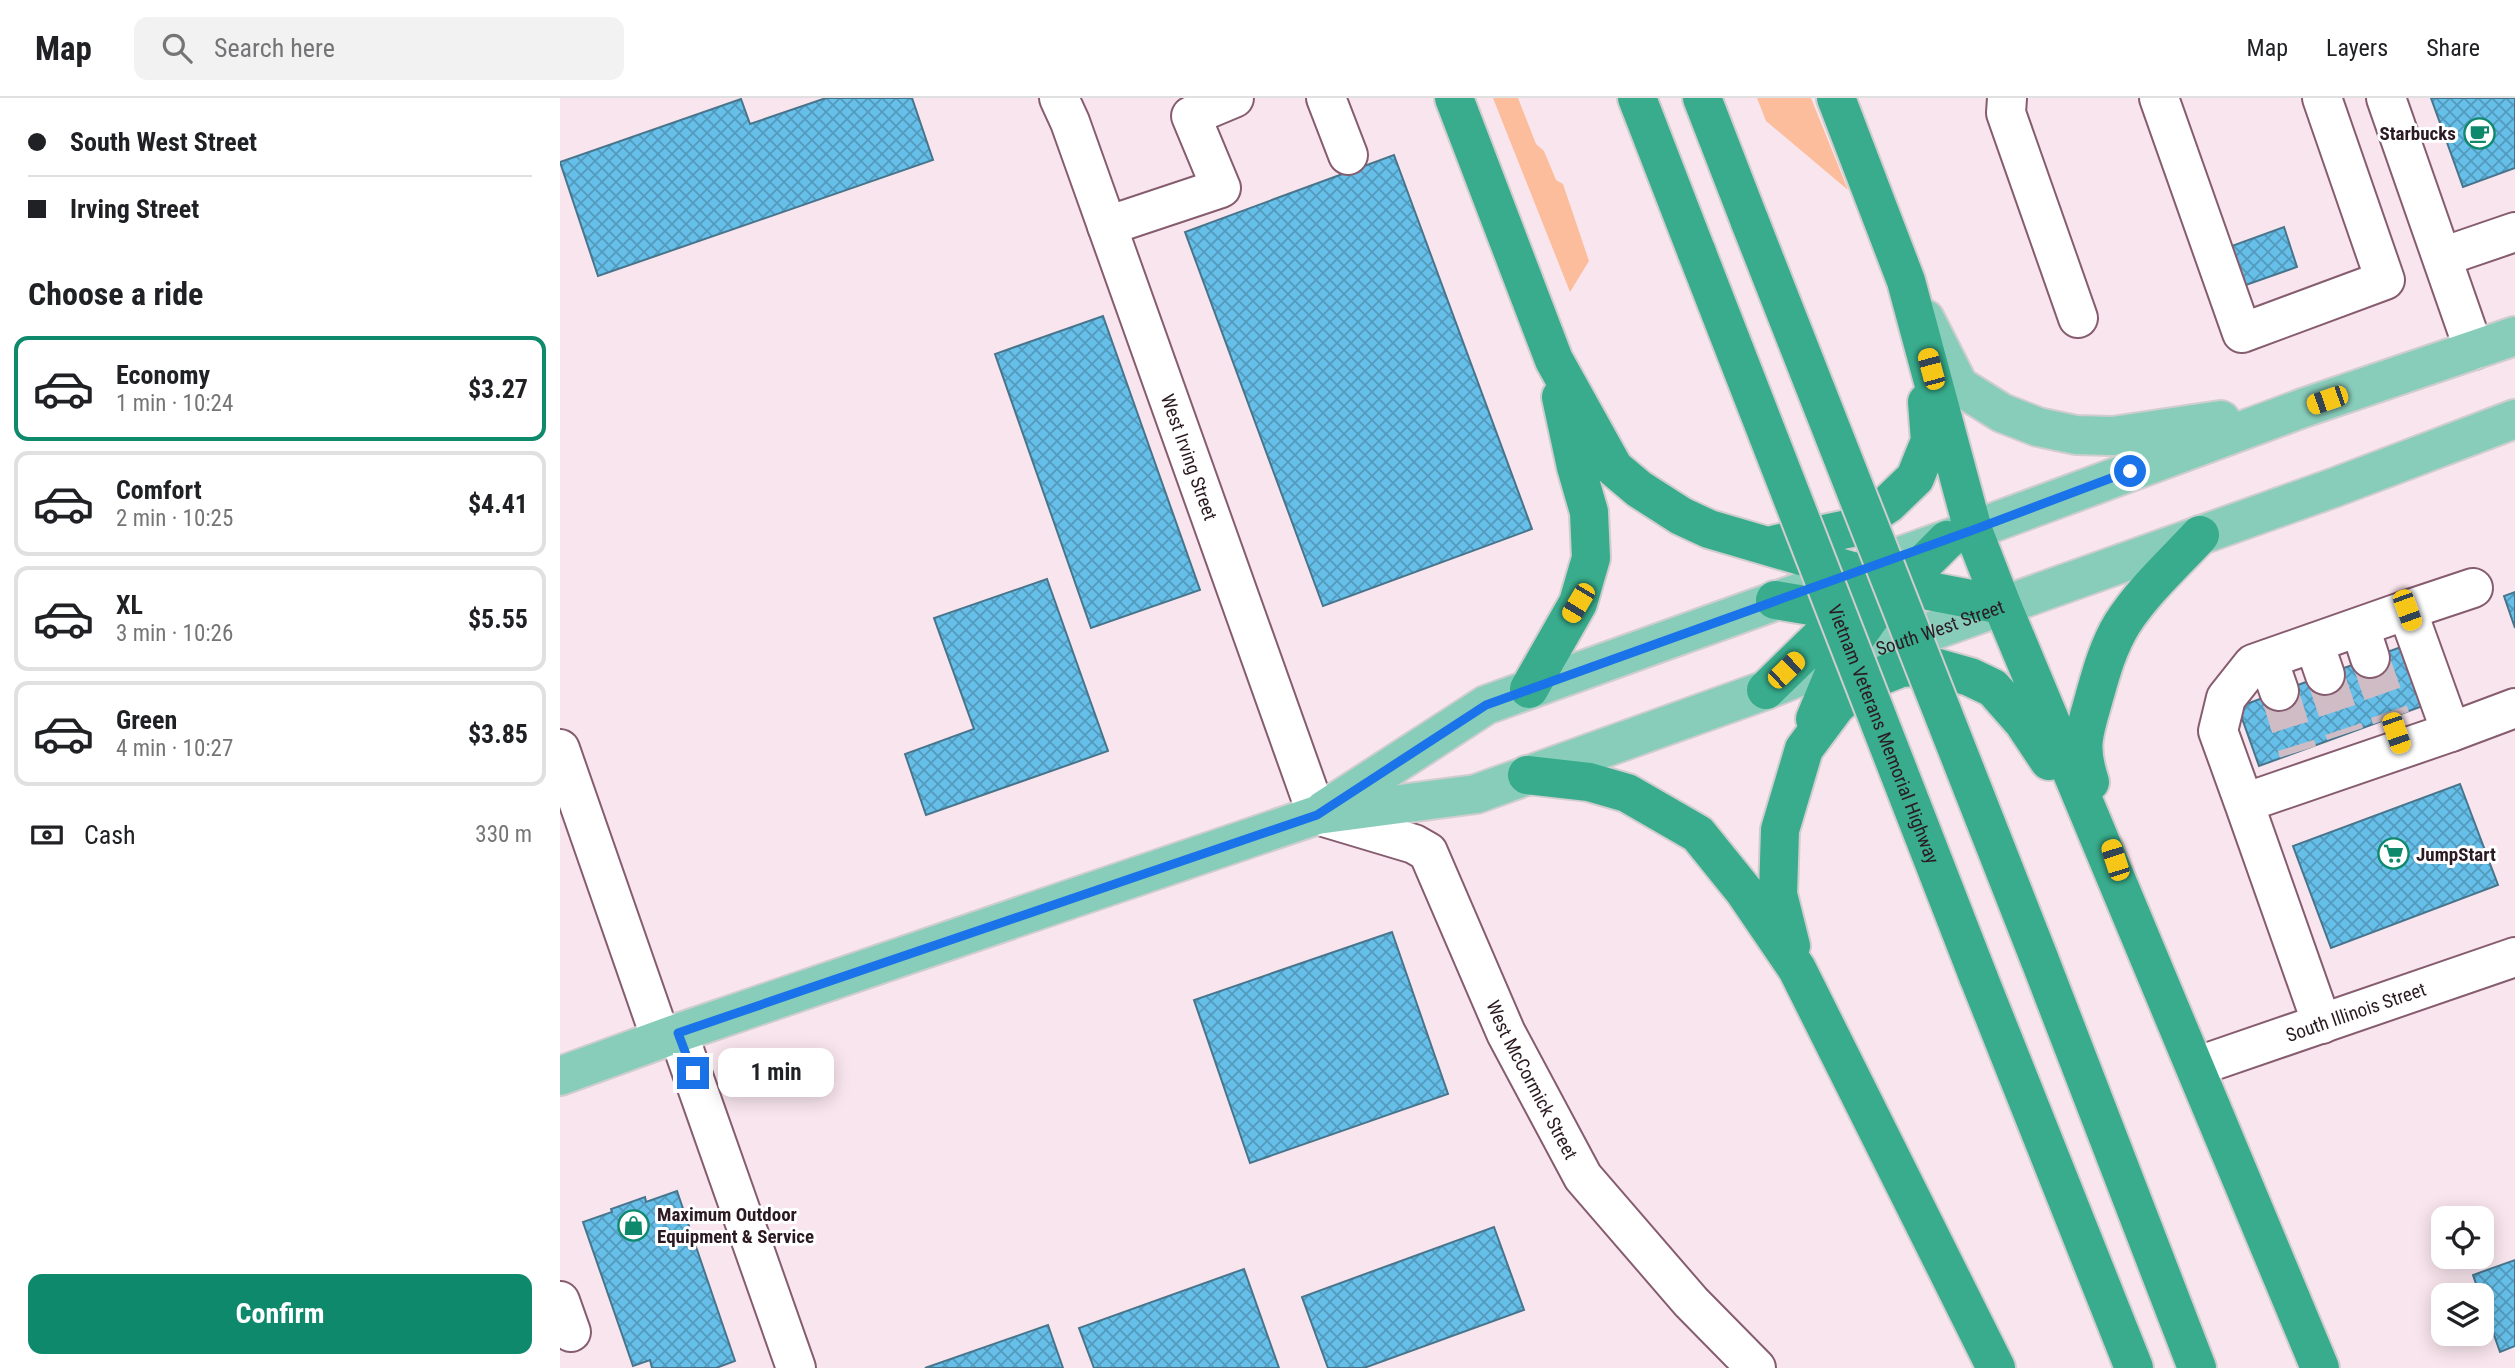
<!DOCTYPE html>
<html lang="en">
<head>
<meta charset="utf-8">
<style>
	body { margin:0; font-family:"Roboto Condensed",sans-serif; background:#f2f2f2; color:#202124; height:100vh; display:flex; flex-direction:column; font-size:26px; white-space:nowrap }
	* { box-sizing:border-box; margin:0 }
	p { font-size:23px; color:#757577 }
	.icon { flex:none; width:38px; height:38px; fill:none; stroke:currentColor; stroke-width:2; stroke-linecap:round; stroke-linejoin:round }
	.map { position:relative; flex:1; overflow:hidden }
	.side { display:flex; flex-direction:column; background:#fff; width:560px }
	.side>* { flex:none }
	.banner { display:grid; align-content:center; height:154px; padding:0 28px; background:#fff }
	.tools { position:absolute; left:1871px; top:1108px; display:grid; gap:14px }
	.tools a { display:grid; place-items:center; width:63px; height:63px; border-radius:14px; background:#fff; box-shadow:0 4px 18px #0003; font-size:35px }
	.end { position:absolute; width:32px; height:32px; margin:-16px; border:9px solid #1a73e8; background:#fff; box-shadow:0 0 0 4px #fff }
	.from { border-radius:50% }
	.bubble { position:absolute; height:49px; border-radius:14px; background:#fff; box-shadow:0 4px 18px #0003; font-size:23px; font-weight:700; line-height:49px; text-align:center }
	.car { position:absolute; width:21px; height:42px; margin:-21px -10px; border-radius:9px; box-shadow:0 0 5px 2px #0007; background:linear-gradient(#f5c518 24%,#345 0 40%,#f5c518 0 76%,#345 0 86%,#f5c518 0) }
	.banner b { display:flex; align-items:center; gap:24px; height:66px; font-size:26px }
	.banner b+b { border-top:2px solid #e0e0e0 }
	.banner i { width:18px; height:18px; background:#202124 }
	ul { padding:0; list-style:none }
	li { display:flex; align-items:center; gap:21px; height:105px; margin:0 14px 10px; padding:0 14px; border:4px solid #e0e0e0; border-radius:14px }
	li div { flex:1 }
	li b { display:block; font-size:26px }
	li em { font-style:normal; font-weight:700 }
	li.on { border-color:#0e896c }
	li>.icon { width:63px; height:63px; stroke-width:1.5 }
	h2 { padding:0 28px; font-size:32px; line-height:84px }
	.pay { display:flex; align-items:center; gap:18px; height:77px; padding:0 28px; font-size:26px }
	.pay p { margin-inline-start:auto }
	.action { display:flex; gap:14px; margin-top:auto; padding:14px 28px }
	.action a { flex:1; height:80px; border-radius:14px; background:#0e896c; color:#fff; font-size:28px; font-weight:700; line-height:80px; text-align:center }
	header { display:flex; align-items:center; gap:42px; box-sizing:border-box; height:98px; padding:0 35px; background:#fff; border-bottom:2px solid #e0e0e0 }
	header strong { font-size:33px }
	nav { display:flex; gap:38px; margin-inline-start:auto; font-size:24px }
	.search { width:490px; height:63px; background:#f2f2f2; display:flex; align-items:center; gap:18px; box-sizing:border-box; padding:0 24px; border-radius:14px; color:#757577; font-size:26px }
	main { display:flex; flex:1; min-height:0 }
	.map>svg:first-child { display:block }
</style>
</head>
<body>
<header>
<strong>Map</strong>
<div class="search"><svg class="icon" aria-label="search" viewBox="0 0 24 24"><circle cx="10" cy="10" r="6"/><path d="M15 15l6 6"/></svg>Search here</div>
<nav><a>Map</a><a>Layers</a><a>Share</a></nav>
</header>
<main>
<section class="side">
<div class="banner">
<b><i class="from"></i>South West Street</b>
<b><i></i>Irving Street</b>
</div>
<h2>Choose a ride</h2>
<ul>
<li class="on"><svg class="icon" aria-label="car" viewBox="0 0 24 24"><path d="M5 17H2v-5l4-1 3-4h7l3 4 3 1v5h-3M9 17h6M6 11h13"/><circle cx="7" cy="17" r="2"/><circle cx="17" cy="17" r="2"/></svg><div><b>Economy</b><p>1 min · 10:24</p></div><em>$3.27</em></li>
<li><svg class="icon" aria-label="car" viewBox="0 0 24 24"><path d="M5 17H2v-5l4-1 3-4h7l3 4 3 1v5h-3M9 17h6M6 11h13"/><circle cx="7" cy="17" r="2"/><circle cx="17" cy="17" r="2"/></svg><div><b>Comfort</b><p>2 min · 10:25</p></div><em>$4.41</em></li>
<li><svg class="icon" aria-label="car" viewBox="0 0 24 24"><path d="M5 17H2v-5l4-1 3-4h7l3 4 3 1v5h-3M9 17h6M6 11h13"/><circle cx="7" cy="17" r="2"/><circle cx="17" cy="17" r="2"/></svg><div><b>XL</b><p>3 min · 10:26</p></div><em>$5.55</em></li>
<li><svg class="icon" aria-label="car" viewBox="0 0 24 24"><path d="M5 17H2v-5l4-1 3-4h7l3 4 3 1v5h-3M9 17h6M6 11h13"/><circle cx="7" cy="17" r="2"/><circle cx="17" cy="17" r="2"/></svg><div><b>Green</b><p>4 min · 10:27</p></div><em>$3.85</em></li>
</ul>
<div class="pay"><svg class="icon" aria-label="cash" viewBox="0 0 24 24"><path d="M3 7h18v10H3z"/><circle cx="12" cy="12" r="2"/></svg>Cash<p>330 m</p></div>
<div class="action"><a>Confirm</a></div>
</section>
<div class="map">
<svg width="1955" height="1270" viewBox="0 0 1955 1270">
	<defs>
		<pattern id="building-cross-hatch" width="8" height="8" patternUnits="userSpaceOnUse" patternTransform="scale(1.75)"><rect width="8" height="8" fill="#65bfe9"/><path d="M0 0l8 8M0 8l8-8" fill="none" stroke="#539abc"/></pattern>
	</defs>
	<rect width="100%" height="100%" fill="#f9e5ed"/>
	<path fill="#fbbd9b" d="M933 0H958L976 46 984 53 996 82 1003 86 1029 163 1010 194Z
		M1197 0H1251L1288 92 1206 23Z"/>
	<path fill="url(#building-cross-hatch)" stroke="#48758c" stroke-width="2" d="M266 0H352L373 62 38 178 0 64 181 1 190 26Z
		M1871 0H1955V70L1903 89Z
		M834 57 972 431 763 508 625 134Z
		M1724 129 1737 169 1683 188 1669 149Z
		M543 218 640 492 531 530 435 256Z
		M487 481 548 653 366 717 345 656 414 631 374 520Z
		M1955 494V530L1944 498Z
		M1849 546 1871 605 1699 668 1678 609Z
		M1900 686 1938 787 1771 850 1733 748Z
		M832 834 888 996 690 1065 634 902Z
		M117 1093 175 1263 156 1270H92L90 1262 73 1268 23 1124 52 1114 51 1111 85 1099 86 1104Z
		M934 1129 964 1212 804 1270H768L742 1199Z
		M1955 1162V1248L1940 1254 1913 1177Z
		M684 1171 719 1270H534L519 1230Z
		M488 1227 503 1270H365Z"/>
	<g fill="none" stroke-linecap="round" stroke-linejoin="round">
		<path stroke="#d0bcc4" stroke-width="38" stroke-dasharray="38 19" stroke-linecap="butt" d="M1810 560 1831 620
			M1765 577 1785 636
			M1719 593 1738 654"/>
		<defs>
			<g id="minor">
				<path id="s1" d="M499 0 510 24 757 717 854 746 868 754 946 935 1023 1079 1131 1204 1196 1270"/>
				<path d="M766 0 788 57"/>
				<path d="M1447 0 1446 15 1518 220"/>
				<path d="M1599 0 1682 235 1825 182 1762 0"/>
				<path d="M1826 0 1914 252"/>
				<path d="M547 128 661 90 631 18 674 0"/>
				<path d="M1882 159 1955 134"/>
				<path d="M1847 512 1913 490"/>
				<path d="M1800 529 1810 560"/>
				<path d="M1754 545 1765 577"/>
				<path d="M1708 561 1719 593"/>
				<path d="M1891 634 1955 610"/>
				<path d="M0 651 101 941"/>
				<path d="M1684 705 1658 633 1666 600 1693 566 1847 512 1891 634 1684 705 1762 926"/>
				<path d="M118 935 236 1270"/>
				<path id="s2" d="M1635 969 1955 859"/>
				<path d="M0 1203 11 1234"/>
			</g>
			<g id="major">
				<path d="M1365 221 1399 288 1442 315 1478 329 1516 337 1553 338 1661 322"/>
				<path d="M764 712 926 607 1413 432 1743 310 1955 238"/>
				<path id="s3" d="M0 978 118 935 757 717 916 696 1206 592 1279 563 1355 539 1773 390 1955 321"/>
			</g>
			<path id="highway" d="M894 0 994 262 1054 370 1079 391 1121 418 1149 431 1343 488 1442 507
				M1077 0 1137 155
				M1142 0 1190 124
				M1276 0 1346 183 1413 432 1442 507 1760 1270
				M1216 446 1292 430 1328 406 1355 380 1370 343 1367 304
				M1215 502 1304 517
				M969 591 1018 505 1031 460 1029 414 1016 369 1001 299
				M1206 592 1286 514 1300 496
				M1255 621 1279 563 1311 518 1387 442
				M967 677 1029 684 1067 695 1138 736 1184 793 1237 871 1436 1270
				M1530 684C1518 647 1524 636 1534 600 1541 575 1548 549 1562 526 1583 493 1614 465 1640 437
				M1231 848 1218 796 1220 732 1244 651 1276 608 1300 586 1341 570 1371 568 1410 579 1433 590 1463 624 1489 663
				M1479 860 1637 1270
				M1418 878 1574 1270"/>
		</defs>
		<use href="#minor" stroke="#865c6f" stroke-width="42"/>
		<use href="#major" stroke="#d0cdce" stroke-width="42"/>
		<use href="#highway" stroke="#d0cdce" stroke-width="42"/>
		<use href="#minor" stroke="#fff" stroke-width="38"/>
		<use href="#major" stroke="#88cdba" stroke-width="38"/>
		<use href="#highway" stroke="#38ac8c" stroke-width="38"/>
		<defs>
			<g id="highway-bridge">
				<path d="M1190 124 1479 860"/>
				<path id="s4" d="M1137 155 1418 878"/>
			</g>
		</defs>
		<use href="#highway-bridge" stroke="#d0cdce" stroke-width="42" stroke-linecap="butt"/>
		<use href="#highway-bridge" stroke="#38ac8c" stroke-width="38"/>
	</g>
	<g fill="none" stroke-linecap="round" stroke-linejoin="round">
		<path stroke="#1a73e8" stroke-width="9" d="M133 975 118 935 757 717 926 607 1413 432 1570 373"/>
	</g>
	<defs>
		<symbol id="cafe-ring" viewBox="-11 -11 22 22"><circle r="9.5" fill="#fff" stroke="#0e896c" stroke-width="1.5"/><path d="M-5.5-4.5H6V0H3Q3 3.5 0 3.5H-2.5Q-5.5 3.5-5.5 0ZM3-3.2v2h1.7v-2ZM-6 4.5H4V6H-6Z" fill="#0e896c"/></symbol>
		<symbol id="supermarket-ring" viewBox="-11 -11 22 22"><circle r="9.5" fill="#fff" stroke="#0e896c" stroke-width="1.5"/><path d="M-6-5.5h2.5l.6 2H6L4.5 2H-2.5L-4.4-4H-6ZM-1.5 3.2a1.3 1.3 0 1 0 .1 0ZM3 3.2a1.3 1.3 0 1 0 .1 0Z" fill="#0e896c"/></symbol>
		<symbol id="shop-ring" viewBox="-11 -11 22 22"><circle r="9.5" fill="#fff" stroke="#0e896c" stroke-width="1.5"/><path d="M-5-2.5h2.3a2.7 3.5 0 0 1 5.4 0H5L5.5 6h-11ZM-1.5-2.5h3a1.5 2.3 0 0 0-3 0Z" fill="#0e896c"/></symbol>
	</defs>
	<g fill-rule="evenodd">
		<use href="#cafe-ring" x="1902" y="18" width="35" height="35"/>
		<use href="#supermarket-ring" x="1816" y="738" width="35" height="35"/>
		<use href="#shop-ring" x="56" y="1110" width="35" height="35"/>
	</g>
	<g text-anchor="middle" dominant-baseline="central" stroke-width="6" stroke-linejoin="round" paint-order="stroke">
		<g font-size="19" font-weight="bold" fill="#2b1a22" stroke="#fff" text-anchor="start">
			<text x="1896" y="35" text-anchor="end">Starbucks</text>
			<text x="1856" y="756">JumpStart</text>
			<text x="97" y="1116">Maximum Outdoor<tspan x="97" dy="22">Equipment &amp; Service</tspan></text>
		</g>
		<g font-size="19" fill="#2b1a22" stroke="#fff">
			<text stroke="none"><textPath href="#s1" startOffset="382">West Irving Street</textPath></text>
			<text stroke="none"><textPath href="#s3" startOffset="1454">South West Street</textPath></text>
			<text stroke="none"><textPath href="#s4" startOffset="516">Vietnam Veterans Memorial Highway</textPath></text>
			<text stroke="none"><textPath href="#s2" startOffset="170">South Illinois Street</textPath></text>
			<text stroke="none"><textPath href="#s1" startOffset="1130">West McCormick Street</textPath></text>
		</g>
	</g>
</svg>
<div class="tools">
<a><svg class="icon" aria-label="locate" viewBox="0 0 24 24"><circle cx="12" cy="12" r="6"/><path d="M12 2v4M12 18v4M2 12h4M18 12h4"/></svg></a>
<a><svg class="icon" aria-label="layers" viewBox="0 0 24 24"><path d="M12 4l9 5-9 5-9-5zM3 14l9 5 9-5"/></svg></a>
</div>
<i class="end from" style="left:1570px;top:373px"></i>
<i class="end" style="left:133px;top:975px"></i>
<div class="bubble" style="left:158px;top:950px;width:116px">1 min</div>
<i class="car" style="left:1371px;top:271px;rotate:345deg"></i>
<i class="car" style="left:1767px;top:302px;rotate:251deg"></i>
<i class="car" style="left:1018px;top:505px;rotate:211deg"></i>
<i class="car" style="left:1847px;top:512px;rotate:160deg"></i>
<i class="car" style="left:1226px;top:572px;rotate:46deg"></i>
<i class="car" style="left:1836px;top:635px;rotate:161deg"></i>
<i class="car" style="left:1555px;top:762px;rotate:342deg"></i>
</div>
</main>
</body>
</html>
